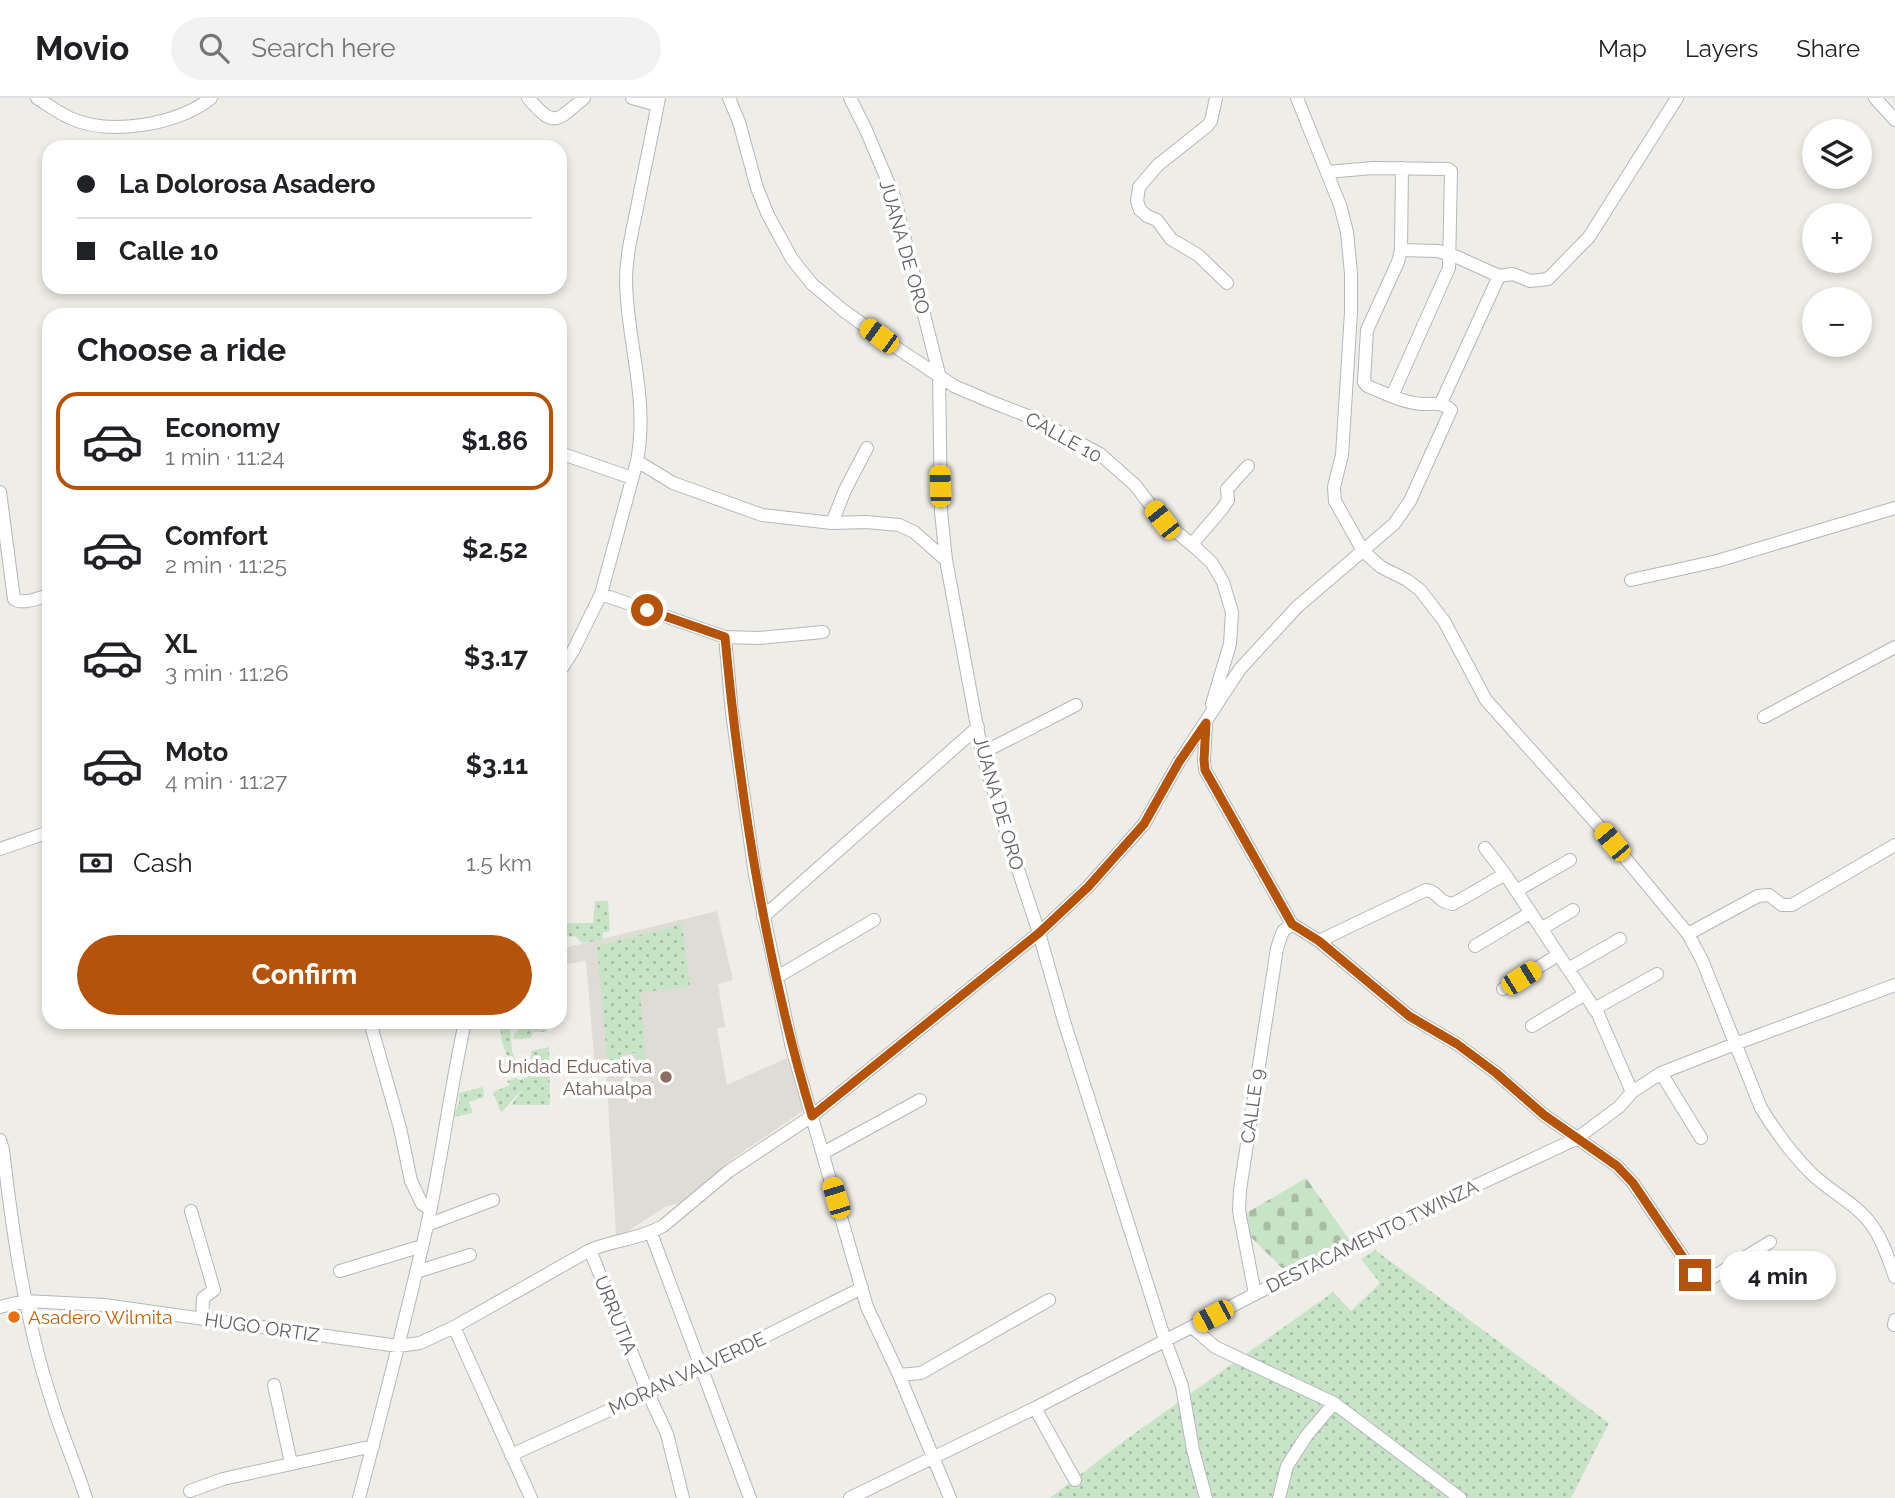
<!DOCTYPE html>
<html lang="en">
<head>
<meta charset="utf-8">
<style>
	body { margin:0; font-family:Raleway,sans-serif; background:#f2f2f2; color:#202124; height:100vh; display:flex; flex-direction:column; font-size:26px; white-space:nowrap }
	* { box-sizing:border-box; margin:0 }
	p { font-size:23px; color:#757577 }
	.icon { flex:none; width:38px; height:38px; fill:none; stroke:currentColor; stroke-width:2; stroke-linecap:round; stroke-linejoin:round }
	.map { position:relative; flex:1; overflow:hidden }
	.panel { position:absolute; left:42px; top:210px; width:525px; height:721px; display:flex; flex-direction:column; background:#fff; border-radius:21px; box-shadow:0 4px 10px #0003 }
	.panel>* { flex:none }
	.hud { position:absolute; left:42px; top:42px; width:525px; height:154px; border-radius:21px; box-shadow:0 4px 10px #0003; display:grid; align-content:center; height:154px; padding:0 35px; background:#fff }
	.controls { position:absolute; left:1802px; top:21px; display:grid; gap:14px }
	.controls a { display:grid; place-items:center; width:70px; height:70px; border-radius:50%; background:#fff; box-shadow:0 4px 10px #0003; font-size:35px }
	.end { position:absolute; width:32px; height:32px; margin:-16px; border:9px solid #b45309; background:#fff; box-shadow:0 0 0 4px #fff }
	.from { border-radius:50% }
	.bubble { position:absolute; height:49px; border-radius:24px; background:#fff; box-shadow:0 4px 10px #0003; font-size:23px; font-weight:700; line-height:49px; text-align:center }
	.car { position:absolute; width:21px; height:42px; margin:-21px -10px; border-radius:9px; box-shadow:0 0 5px 2px #0007; background:linear-gradient(#f5c518 24%,#345 0 40%,#f5c518 0 76%,#345 0 86%,#f5c518 0) }
	.hud b { display:flex; align-items:center; gap:24px; height:66px; font-size:26px }
	.hud b+b { border-top:2px solid #e0e0e0 }
	.hud i { width:18px; height:18px; background:#202124 }
	ul { padding:0; list-style:none }
	li { display:flex; align-items:center; gap:21px; height:98px; margin:0 14px 10px; padding:0 21px; border:4px solid transparent; border-radius:21px }
	li div { flex:1 }
	li b { display:block; font-size:26px }
	li em { font-style:normal; font-weight:700 }
	li.selected { border-color:#b45309 }
	li>.icon { width:63px; height:63px; stroke-width:1.5 }
	h2 { padding:0 35px; font-size:32px; line-height:84px }
	.pay { display:flex; align-items:center; gap:18px; height:77px; padding:0 35px; font-size:26px }
	.pay p { margin-inline-start:auto }
	.cta { display:flex; gap:14px; margin-top:auto; padding:14px 35px }
	.cta a { flex:1; height:80px; border-radius:42px; background:#b45309; color:#fff; font-size:28px; font-weight:700; line-height:80px; text-align:center }
	header { display:flex; align-items:center; gap:42px; box-sizing:border-box; height:98px; padding:0 35px; background:#fff; border-bottom:2px solid #e0e0e0 }
	header strong { font-size:33px }
	nav { display:flex; gap:38px; margin-inline-start:auto; font-size:24px }
	.search { width:490px; height:63px; background:#f2f2f2; display:flex; align-items:center; gap:18px; box-sizing:border-box; padding:0 24px; border-radius:38px; color:#757577; font-size:26px }
	.map>svg:first-child { display:block }
</style>
</head>
<body>
<header>
<strong>Movio</strong>
<div class="search"><svg class="icon" aria-label="search" viewBox="0 0 24 24"><circle cx="10" cy="10" r="6"/><path d="M15 15l6 6"/></svg>Search here</div>
<nav><a>Map</a><a>Layers</a><a>Share</a></nav>
</header>
<div class="map">
<svg width="1895" height="1400" viewBox="0 0 1895 1400">
	<defs>
		<pattern id="grass-dots" width="8" height="8" patternUnits="userSpaceOnUse" patternTransform="scale(1.75)"><rect width="8" height="8" fill="#c8e4c6"/><path d="M2 2h.1M6 6h.1" fill="none" stroke="#a6bca5" stroke-width="1.8" stroke-linecap="round"/></pattern>
		<pattern id="cemetery-stones" width="16" height="16" patternUnits="userSpaceOnUse" patternTransform="scale(1.75)"><rect width="16" height="16" fill="#c8e4c6"/><path d="M2 7V4a2 2 0 0 1 4 0v3zM10 15v-3a2 2 0 0 1 4 0v3z" fill="#a6bca5"/></pattern>
	</defs>
	<rect width="100%" height="100%" fill="#efede7"/>
	<path fill="#dfdcd6" d="M717 813 733 882 718 886 725 929 717 930 727 987 787 960 803 1013 735 1059 680 1105 665 1109 628 1133 616 1137 606 970H595L586 863 560 867V851Z"/>
	<path fill="url(#grass-dots)" d="M595 803H608L610 833 603 835V842L582 845 575 838 565 839 563 825H593Z
		M682 826 690 888 640 895 646 962 637 963 635 955 623 956 624 968 608 970 597 848Z
		M491 924H544L547 934H533L531 940 513 941 514 936 517 935V926L481 928Z
		M500 928H510L512 954 516 962 515 963 519 979 515 977 502 945Z
		M549 949 550 1007H511L522 991 501 1015 493 994 510 987 507 983 516 980 520 982 535 976 536 975 532 974 541 969 538 962 531 963V953Z
		M483 989 484 999 469 1004 473 1015 453 1019 459 1005V995Z
		M1375 1152 1609 1325 1571 1400H1050L1124 1343 1333 1194 1351 1213 1380 1185 1361 1161Z"/>
	<path fill="url(#cemetery-stones)" d="M1306 1080 1351 1144 1293 1174 1285 1173 1245 1133 1243 1117Z"/>
	<g fill="none" stroke-linecap="round" stroke-linejoin="round">
		<defs>
			<path id="minor" d="M37 0C48 7 59 15 70 20 109 38 178 27 211 0
				M528 0C554 30 556 24 584 0
				M632 0 657 7
				M729 0 739 24 757 90 768 117 792 161 812 186 844 213 879 238 954 288 989 303 1033 320 1100 356 1135 387 1162 422 1196 450 1212 465 1223 484 1232 514 1230 546 1212 606
				M850 0 866 32 894 98 939 276 941 414 946 462 982 655 1010 747 1039 835 1064 923 1165 1242 1182 1288 1193 1352 1206 1400
				M1216 0 1211 23 1207 28 1158 67 1139 89 1137 103 1140 112 1147 118 1157 122 1171 141 1198 157 1227 185
				M1297 0 1340 107 1347 134 1351 176V214L1342 357 1334 389 1335 403 1363 453 1381 469 1407 482 1420 492 1444 523 1486 602 1597 726 1688 836 1702 862 1761 1010C1775 1033 1792 1056 1811 1075 1830 1094 1858 1106 1873 1129 1883 1143 1889 1162 1895 1179
				M1875 0 1895 22
				M1327 74 1373 70 1448 71 1451 73 1449 170 1392 298
				M1401 152 1438 153 1457 159 1499 178
				M1441 305 1499 178 1513 176 1530 183 1548 181 1589 139 1677 0
				M560 355 632 380
				M637 363 673 385 762 417 832 425 866 424 899 427 914 434 946 462
				M0 394 14 501C24 507 38 500 49 497
				M832 425 845 392 867 350
				M1192 446 1222 411 1228 402 1227 391 1248 368
				M1631 482 1717 463 1895 410
				M601 496 725 539 732 615 755 777 792 950 867 1209 899 1277 950 1400
				M725 539 759 540 823 534
				M560 573 573 553 601 496 637 363C649 300 627 245 626 183 626 159 632 134 637 110 644 73 652 37 659 0
				M1764 619 1895 549
				M1206 627 1204 662 1205 672 1292 826 1319 843 1409 918 1457 946 1496 975 1544 1017 1617 1068 1633 1085 1695 1177 1702 1180 1710 1181 1770 1144
				M982 655 1076 607
				M1485 750 1505 776 1598 916 1632 994
				M0 751 49 734
				M1516 793 1570 762
				M763 819 978 629
				M1541 831 1573 812
				M1688 836 1758 798 1769 797 1782 807H1792L1895 747
				M1319 843 1426 792C1439 793 1436 804 1453 806L1505 776
				M1475 848 1530 815
				M1568 871 1620 841
				M777 879 874 822
				M1503 891 1558 857
				M1594 911 1657 876
				M370 924 400 1030 411 1083 422 1106 430 1111
				M1532 928 1585 896
				M1661 975 1701 1040
				M0 1042 3 1052C13 1137 25 1222 52 1304 62 1337 76 1368 86 1400
				M823 1055 920 1002
				M191 1113 214 1192 203 1200 202 1221
				M427 1127 493 1102
				M651 1135 750 1400
				M590 1152 648 1295 667 1336 683 1400
				M340 1173 422 1148
				M416 1174 470 1157
				M1255 1196 1239 1113 1240 1092 1277 850 1283 833 1292 826
				M0 1209 25 1203 104 1207 398 1248 420 1245 454 1229 590 1152C614 1142 640 1141 663 1128L729 1073 812 1018 1039 835 1088 789 1144 726 1179 664 1240 571 1297 509 1394 426 1410 403 1451 312C1442 304 1434 306 1423 306 1403 305 1385 295 1367 288L1364 284 1367 232 1398 164 1401 152 1402 70
				M1894 1227 1895 1222
				M454 1229 531 1400
				M1192 1229 1215 1249 1334 1305 1460 1400
				M899 1277 921 1275 1049 1202
				M274 1287 291 1365
				M1035 1310 1075 1382
				M511 1357 702 1270 862 1190
				M190 1393 223 1381 373 1348
				M359 1400C384 1305 409 1210 430 1114 443 1051 451 987 465 924
				M850 1400 1035 1310 1255 1196 1447 1101 1576 1041 1619 1009 1632 994 1661 975 1735 946 1895 887
				M1279 1400 1287 1368 1307 1337 1334 1305"/>
		</defs>
		<use href="#minor" stroke="#b4b7ba" stroke-width="14"/>
		<use href="#minor" stroke="#fff" stroke-width="12"/>
	</g>
	<g fill="none" stroke-linecap="round" stroke-linejoin="round">
		<path stroke="#b45309" stroke-width="9" d="M647 512 725 539C740 701 765 862 812 1018L1039 835 1088 789 1144 726 1179 664 1206 625 1204 662 1205 672 1292 826 1319 843 1409 918 1457 946 1496 975 1544 1017 1617 1068 1633 1085 1695 1177"/>
	</g>
	<circle fill="#8d6e63" stroke="#fff" stroke-width="2.5" cx="666" cy="979" r="7"/>
	<circle fill="#e8710a" stroke="#fff" stroke-width="2.5" cx="14" cy="1219" r="7"/>
	<g text-anchor="middle" dominant-baseline="central" stroke-width="7" stroke-linejoin="round" paint-order="stroke">
		<g font-size="19" fill="#5f6266" stroke="#fff">
			<text transform="translate(905 149) rotate(74)">JUANA DE ORO</text>
			<text transform="translate(1064 339) rotate(29)">CALLE 10</text>
			<text transform="translate(999 705) rotate(74)">JUANA DE ORO</text>
			<text transform="translate(1252 1008) rotate(-82)">CALLE 9</text>
			<text transform="translate(1372 1138) rotate(-26)">DESTACAMENTO TWINZA</text>
			<text transform="translate(616 1217) rotate(68)">URRUTIA</text>
			<text transform="translate(262 1229) rotate(8)">HUGO ORTIZ</text>
			<text transform="translate(687 1275) rotate(-25)">MORAN VALVERDE</text>
		</g>
		<g font-size="19" fill="#785e54" stroke="#fff" text-anchor="end">
			<text x="652" y="968">Unidad Educativa<tspan x="652" dy="22">Atahualpa</tspan></text>
		</g>
		<g font-size="19" fill="#c56008" stroke="#fff" text-anchor="start">
			<text x="28" y="1219">Asadero Wilmita</text>
		</g>
	</g>
</svg>
<div class="controls">
<a><svg class="icon" aria-label="layers" viewBox="0 0 24 24"><path d="M12 4l9 5-9 5-9-5zM3 14l9 5 9-5"/></svg></a>
<a>+</a>
<a>−</a>
</div>
<i class="end from" style="left:647px;top:512px"></i>
<i class="end" style="left:1695px;top:1177px"></i>
<div class="bubble" style="left:1720px;top:1153px;width:116px">4 min</div>
<i class="car" style="left:879px;top:238px;rotate:306deg"></i>
<i class="car" style="left:940px;top:388px;rotate:358deg"></i>
<i class="car" style="left:1162px;top:422px;rotate:322deg"></i>
<i class="car" style="left:1612px;top:744px;rotate:320deg"></i>
<i class="car" style="left:1521px;top:880px;rotate:58deg"></i>
<i class="car" style="left:836px;top:1100px;rotate:343deg"></i>
<i class="car" style="left:1213px;top:1218px;rotate:242deg"></i>
<div class="hud">
<b><i class="from"></i>La Dolorosa Asadero</b>
<b><i></i>Calle 10</b>
</div>
<section class="panel">
<h2>Choose a ride</h2>
<ul>
<li class="selected"><svg class="icon" aria-label="car" viewBox="0 0 24 24"><path d="M5 17H2v-5l4-1 3-4h7l3 4 3 1v5h-3M9 17h6M6 11h13"/><circle cx="7" cy="17" r="2"/><circle cx="17" cy="17" r="2"/></svg><div><b>Economy</b><p>1 min · 11:24</p></div><em>$1.86</em></li>
<li><svg class="icon" aria-label="car" viewBox="0 0 24 24"><path d="M5 17H2v-5l4-1 3-4h7l3 4 3 1v5h-3M9 17h6M6 11h13"/><circle cx="7" cy="17" r="2"/><circle cx="17" cy="17" r="2"/></svg><div><b>Comfort</b><p>2 min · 11:25</p></div><em>$2.52</em></li>
<li><svg class="icon" aria-label="car" viewBox="0 0 24 24"><path d="M5 17H2v-5l4-1 3-4h7l3 4 3 1v5h-3M9 17h6M6 11h13"/><circle cx="7" cy="17" r="2"/><circle cx="17" cy="17" r="2"/></svg><div><b>XL</b><p>3 min · 11:26</p></div><em>$3.17</em></li>
<li><svg class="icon" aria-label="car" viewBox="0 0 24 24"><path d="M5 17H2v-5l4-1 3-4h7l3 4 3 1v5h-3M9 17h6M6 11h13"/><circle cx="7" cy="17" r="2"/><circle cx="17" cy="17" r="2"/></svg><div><b>Moto</b><p>4 min · 11:27</p></div><em>$3.11</em></li>
</ul>
<div class="pay"><svg class="icon" aria-label="cash" viewBox="0 0 24 24"><path d="M3 7h18v10H3z"/><circle cx="12" cy="12" r="2"/></svg>Cash<p>1.5 km</p></div>
<div class="cta"><a>Confirm</a></div>
</section>
</div>
</body>
</html>
